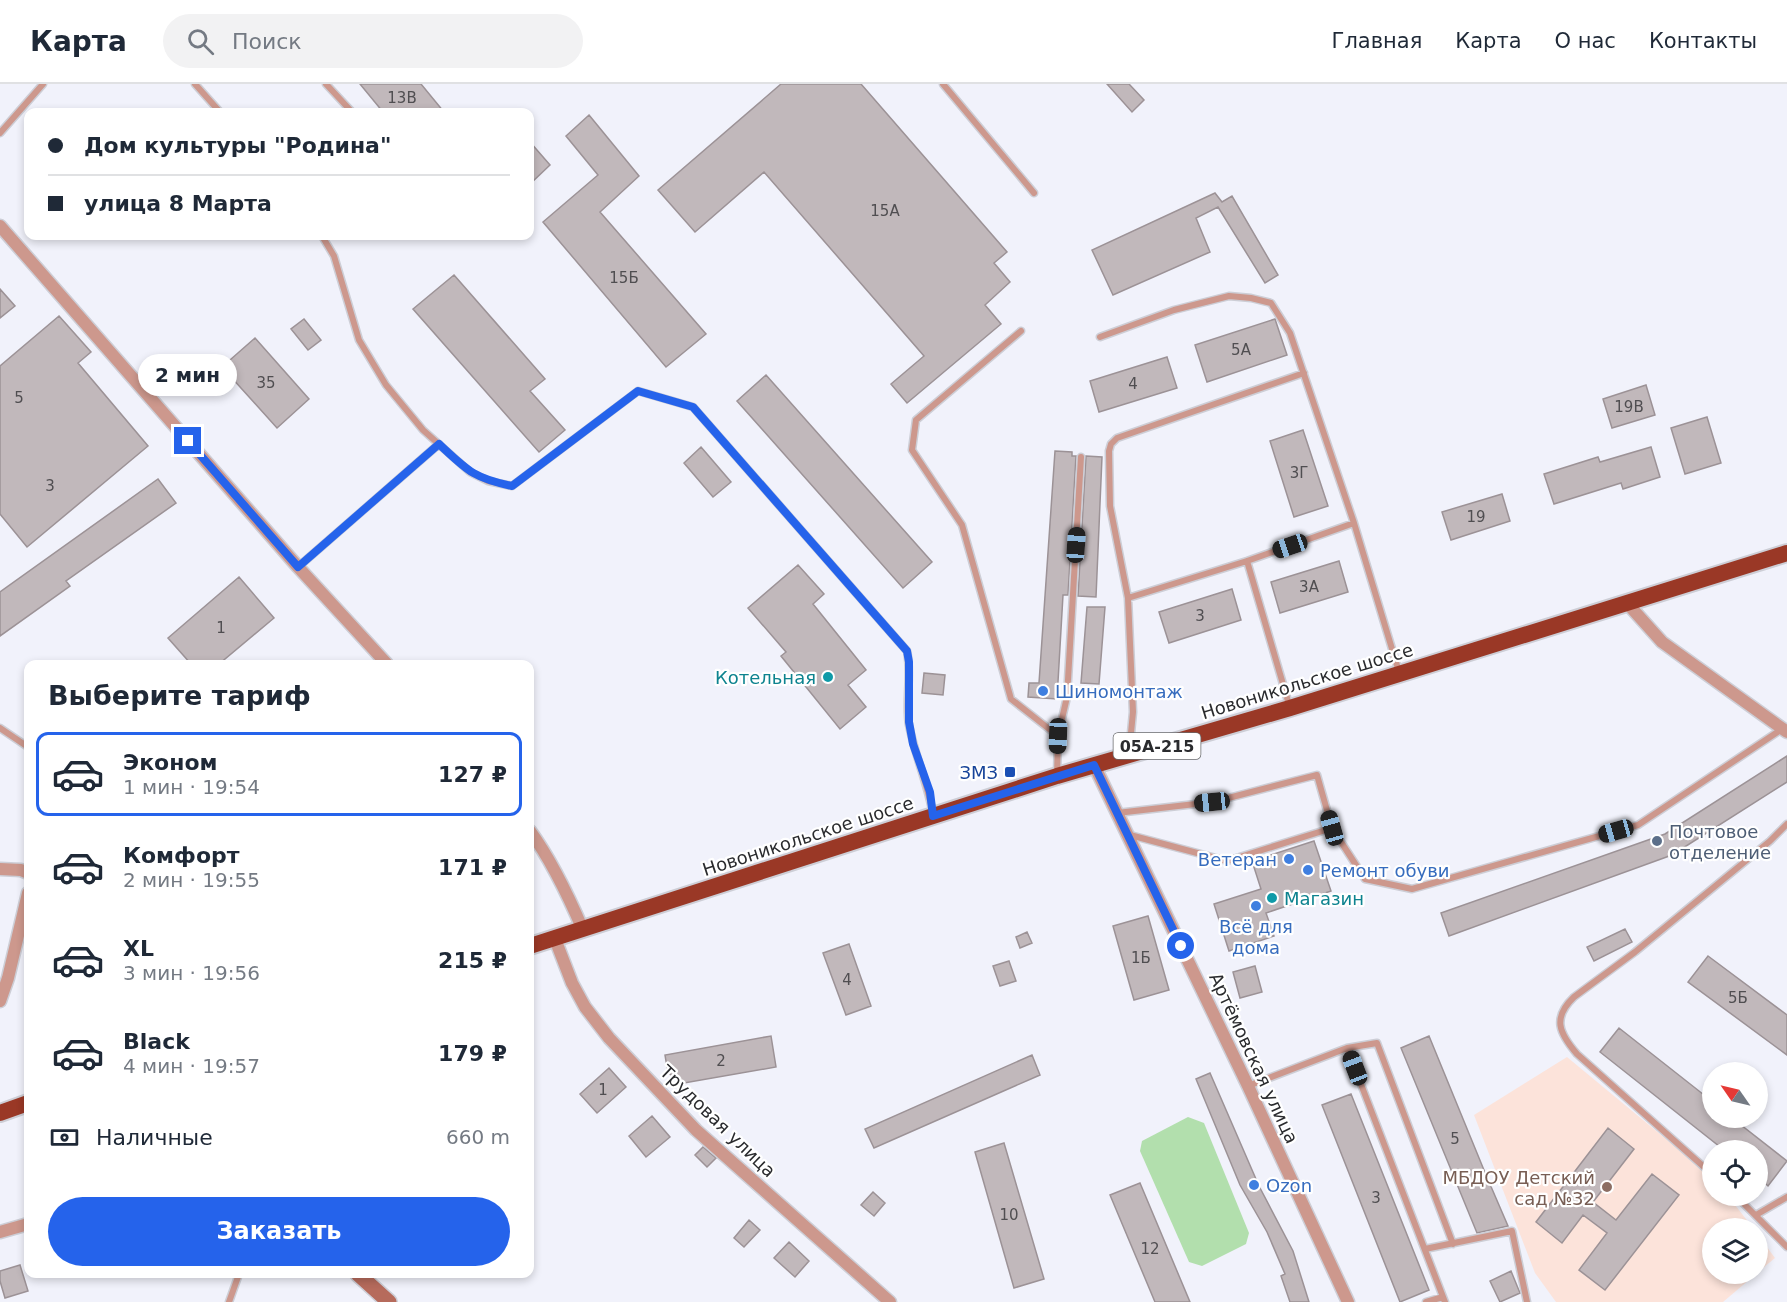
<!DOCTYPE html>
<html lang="ru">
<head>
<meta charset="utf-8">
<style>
	body { margin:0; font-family:"DejaVu Sans",sans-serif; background:#f2f2f3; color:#1f2937; height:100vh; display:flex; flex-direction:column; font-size:22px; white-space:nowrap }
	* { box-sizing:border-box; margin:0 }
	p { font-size:20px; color:#747a83 }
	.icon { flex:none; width:33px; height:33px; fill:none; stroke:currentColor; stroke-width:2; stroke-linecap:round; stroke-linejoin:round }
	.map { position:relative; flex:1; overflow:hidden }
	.panel { position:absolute; left:24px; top:576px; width:510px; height:618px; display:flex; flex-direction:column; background:#fff; border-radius:12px; box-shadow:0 3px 9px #0003 }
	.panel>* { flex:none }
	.top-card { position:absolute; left:24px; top:24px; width:510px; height:132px; border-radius:12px; box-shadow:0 3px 9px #0003; display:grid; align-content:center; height:132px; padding:0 24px; background:#fff }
	.needle { width:39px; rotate:304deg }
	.controls { position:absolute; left:1702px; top:978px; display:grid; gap:12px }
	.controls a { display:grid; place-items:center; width:66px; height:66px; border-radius:50%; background:#fff; box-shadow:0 3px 9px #0003; font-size:30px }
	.end { position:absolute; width:27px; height:27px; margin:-14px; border:8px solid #2563eb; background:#fff; box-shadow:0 0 0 3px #fff }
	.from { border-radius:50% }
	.bubble { position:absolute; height:42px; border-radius:21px; background:#fff; box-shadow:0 3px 9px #0003; font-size:20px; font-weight:700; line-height:42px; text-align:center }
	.car { position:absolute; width:18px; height:36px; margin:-18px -9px; border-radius:8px; box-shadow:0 0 4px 2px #0007; background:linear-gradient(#222 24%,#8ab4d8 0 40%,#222 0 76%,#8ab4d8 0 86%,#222 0) }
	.top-card b { display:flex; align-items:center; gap:21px; height:57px; font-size:22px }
	.top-card b+b { border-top:2px solid #e0e1e3 }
	.top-card i { width:15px; height:15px; background:#1f2937 }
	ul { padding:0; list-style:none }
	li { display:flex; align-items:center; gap:18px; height:84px; margin:0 12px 9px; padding:0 12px; border:3px solid transparent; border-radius:12px }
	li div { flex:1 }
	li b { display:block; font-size:22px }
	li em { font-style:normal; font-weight:700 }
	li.selected { border-color:#2563eb }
	li>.icon { width:54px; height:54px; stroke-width:1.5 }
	h2 { padding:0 24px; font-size:27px; line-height:72px }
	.pay { display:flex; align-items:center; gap:15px; height:66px; padding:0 24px; font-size:22px }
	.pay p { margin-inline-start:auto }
	.button { display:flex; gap:12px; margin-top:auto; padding:12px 24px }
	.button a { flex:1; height:69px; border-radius:36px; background:#2563eb; color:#fff; font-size:24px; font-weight:700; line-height:69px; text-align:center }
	header { display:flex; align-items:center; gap:36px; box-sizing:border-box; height:84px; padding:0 30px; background:#fff; border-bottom:2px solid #e0e1e3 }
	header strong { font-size:28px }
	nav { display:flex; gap:33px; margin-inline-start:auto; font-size:21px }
	.search { width:420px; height:54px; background:#f2f2f3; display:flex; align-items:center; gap:15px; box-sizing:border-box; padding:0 21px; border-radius:33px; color:#747a83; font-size:22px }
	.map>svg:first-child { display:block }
</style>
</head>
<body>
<header>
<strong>Карта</strong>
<div class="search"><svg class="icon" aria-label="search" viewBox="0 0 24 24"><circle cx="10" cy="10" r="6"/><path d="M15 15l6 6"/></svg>Поиск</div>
<nav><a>Главная</a><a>Карта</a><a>О нас</a><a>Контакты</a></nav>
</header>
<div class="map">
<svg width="1787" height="1218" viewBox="0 0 1787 1218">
	<rect width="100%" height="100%" fill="#f1f2fb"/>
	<path fill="#fce3da" d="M1567 973 1713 1094V1112H1728L1753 1144H1713V1190H1756L1723 1218H1556L1535 1189 1474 1031Z
		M1758 1151 1775 1174 1758 1188Z"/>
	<path fill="#b2dfad" d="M1188 1033 1204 1039 1249 1149 1246 1160 1202 1182 1189 1178 1140 1067 1142 1057Z"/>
	<path fill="#c1b8bb" stroke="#9c9296" stroke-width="1.5" d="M360 0H421L444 28H383Z
		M781 0H861L1007 168 994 179 1010 198 985 221 1001 240 907 319 891 300 924 272 764 88 695 148 658 106Z
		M1107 0H1129L1144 16 1132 28Z
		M589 31 639 92 600 128 706 250 666 283 543 138 598 91 566 52Z
		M530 58 550 81 530 100Z
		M1215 109 1222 118 1232 112 1278 191 1265 199 1218 123 1196 134 1210 168 1113 211 1092 166Z
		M454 191 545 295 530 307 565 346 539 368 413 225Z
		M0 205 15 222 0 234Z
		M59 232 91 268 78 279 148 362 27 463 0 430V282Z
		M304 235 321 256 308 266 291 245Z
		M1275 235 1287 271 1207 298 1195 261Z
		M255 254 309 315 277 344 222 283Z
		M1167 273 1177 304 1099 328 1090 297Z
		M766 291 932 478 903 504 737 317Z
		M1646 301 1655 331 1612 344 1603 315Z
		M1707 333 1721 379 1685 390 1671 344Z
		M1303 346 1328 422 1294 433 1270 357Z
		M701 363 731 398 713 413 684 379Z
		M1651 363 1660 393 1623 405 1621 399 1554 420 1544 390 1598 373 1600 378Z
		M1055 367 1072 368V372H1076L1068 511H1063L1057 615 1028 613 1029 599H1039Z
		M1086 372 1102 373 1096 513 1078 512Z
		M158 395 176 419 66 497 70 502 0 552V508Z
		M1502 410 1510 437 1451 456 1442 428Z
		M1339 477 1348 508 1280 529 1271 498Z
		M798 481 824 510 813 520 866 586 848 601 866 623 840 645 781 572 786 568 748 524Z
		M239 493 274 534 219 580H191L168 554Z
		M1232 505 1241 536 1169 559 1159 528Z
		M1087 523H1105L1099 600 1081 599Z
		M924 589 945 591 943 611 922 609Z
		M1787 672V698L1672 771 1449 852 1441 829 1665 750Z
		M1314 757 1331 807 1266 829 1274 852 1229 867 1214 820 1261 805 1252 777Z
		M1148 832 1169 906 1134 916 1113 842Z
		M1625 845 1632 858 1594 877 1587 863Z
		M1027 848 1032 859 1020 864 1016 853Z
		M849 860 871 922 846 931 823 869Z
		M1708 872 1787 931V971L1688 898Z
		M1009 877 1016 897 1000 902 993 882Z
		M1255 882 1262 908 1240 914 1233 888Z
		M1619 944 1713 1018V1034H1732L1787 1077 1768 1102 1758 1093V1066H1724L1600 968Z
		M771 952 776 983 684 999 668 989 665 971Z
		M1429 952 1486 1091 1508 1142 1477 1149 1401 964Z
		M1032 971 1040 991 874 1064 865 1045Z
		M609 984 626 1003 597 1029 580 1010Z
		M1210 989 1259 1102 1293 1167 1309 1218H1290L1281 1192 1285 1190 1267 1148 1240 1101 1196 995Z
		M1351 1010 1429 1206 1400 1218 1322 1021Z
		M652 1032 670 1053 646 1073 629 1052Z
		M1608 1044 1634 1065 1593 1118 1616 1136 1652 1090 1679 1111 1605 1206 1579 1186 1607 1149 1583 1131 1562 1159 1536 1138Z
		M1004 1059 1044 1195 1014 1204 975 1068Z
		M703 1063 716 1074 707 1083 695 1071Z
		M1140 1099 1190 1218H1155L1110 1111Z
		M873 1108 885 1119 874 1132 861 1121Z
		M749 1136 760 1146 744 1163 734 1154Z
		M789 1158 809 1177 795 1193 774 1174Z
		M20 1181 28 1207 5 1214 0 1197V1187Z
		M1511 1187 1520 1209 1500 1218 1490 1197Z"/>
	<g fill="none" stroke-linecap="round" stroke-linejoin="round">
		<defs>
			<path id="service" d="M195 0 220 28
				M326 0 352 28
				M943 0 1034 109
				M0 49 43 0
				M322 152 334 172 359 256 386 301 423 346 470 388 488 397 512 402 638 307 693 323 907 567C912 591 905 617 909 641 915 672 928 700 933 731
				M1021 247 916 336 912 366 962 441 1011 615 1058 652 1057 692
				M1100 253 1174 226 1229 212 1251 214 1271 219 1290 249 1354 439 1399 588
				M1247 477 1290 624
				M298 483 439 360
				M1128 514 1247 477 1354 439
				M0 644 28 663
				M1058 652 1067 613 1081 373
				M1129 670 1133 628 1128 514 1110 422 1109 367 1111 360 1117 354 1304 289
				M1117 729 1213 718 1317 691 1332 744
				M1130 751 1227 777 1332 744 1365 795 1412 805 1638 741 1782 645
				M1347 964 1377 959 1453 1160
				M1248 1002 1347 964 1445 1218
				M1713 1091 1577 970C1559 949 1552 934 1574 913L1635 868 1770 757 1787 740
				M1736 1112 1787 1163
				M1756 1131 1787 1113
				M1425 1165 1512 1147 1527 1218
				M229 1218 239 1190
				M1426 1218 1443 1213"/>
			<path id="minor" d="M0 142 298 483 387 580
				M1627 519 1662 558 1787 648
				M1094 681 1248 1002 1348 1218
				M530 747C552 777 568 811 583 846
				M0 785 21 786 28 789
				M555 855 572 899 585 923 609 954 696 1046 890 1218
				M0 917 8 894 28 809
				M0 1148 28 1140"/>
			<path id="secondary" d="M358 1190 389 1218"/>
			<path id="trunk" d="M530 862 1057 692 1290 624 1787 469
				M0 1029 28 1019"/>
		</defs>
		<use href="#service" stroke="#cdced6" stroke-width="9"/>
		<use href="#minor" stroke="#cdced6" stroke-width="15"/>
		<use href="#secondary" stroke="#cdced6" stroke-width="18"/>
		<use href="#trunk" stroke="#cdced6" stroke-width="20"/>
		<use href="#service" stroke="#cd988d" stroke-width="6"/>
		<use href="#minor" stroke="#cd988d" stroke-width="12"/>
		<use href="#secondary" stroke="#b66b5c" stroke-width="15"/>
		<use href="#trunk" stroke="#9a3826" stroke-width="16"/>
	</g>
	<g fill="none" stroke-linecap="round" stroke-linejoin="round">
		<path stroke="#2563eb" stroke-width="8" d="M188 357 298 483 439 360C467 386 473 394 512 402L638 307 693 323 907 567 909 578V638L913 660 930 708 933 732 1094 681 1181 862"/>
	</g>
	<g fill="#0f9aa8" stroke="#fff" stroke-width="2">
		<circle cx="828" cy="593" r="6"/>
		<circle cx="1272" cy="814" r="6"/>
	</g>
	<g fill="#3f7fe0" stroke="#fff" stroke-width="2">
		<circle cx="1043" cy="607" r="6"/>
		<circle cx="1289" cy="775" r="6"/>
		<circle cx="1308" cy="786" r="6"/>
		<circle cx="1256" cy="822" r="6"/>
		<circle cx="1254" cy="1101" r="6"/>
	</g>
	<rect fill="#1a4fb4" stroke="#fff" stroke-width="2" x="1004" y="682" width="12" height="12" rx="3"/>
	<circle fill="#5c6f8a" stroke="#fff" stroke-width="2" cx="1657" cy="757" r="6"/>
	<circle fill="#8d6e63" stroke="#fff" stroke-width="2" cx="1607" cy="1103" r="6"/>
	<g text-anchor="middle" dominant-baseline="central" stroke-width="4.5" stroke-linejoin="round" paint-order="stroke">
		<g font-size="15" fill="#504e51">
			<text x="402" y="14">13В</text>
			<text x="885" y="127">15А</text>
			<text x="624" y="194">15Б</text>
			<text x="1241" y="266">5А</text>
			<text x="266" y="299">35</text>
			<text x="1133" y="300">4</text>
			<text x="19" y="314">5</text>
			<text x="1629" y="323">19В</text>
			<text x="1299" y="389">3Г</text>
			<text x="50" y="402">3</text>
			<text x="1476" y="433">19</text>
			<text x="1309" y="503">3А</text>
			<text x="1200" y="532">3</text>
			<text x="221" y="544">1</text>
			<text x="1141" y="874">1Б</text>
			<text x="847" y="896">4</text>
			<text x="1738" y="914">5Б</text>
			<text x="721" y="977">2</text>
			<text x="603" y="1006">1</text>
			<text x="1455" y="1055">5</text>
			<text x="1376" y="1114">3</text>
			<text x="1009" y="1131">10</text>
			<text x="1150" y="1165">12</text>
		</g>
		<rect fill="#fff" stroke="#6a6b6d" stroke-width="1.5" x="1113.5" y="649" width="87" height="26" rx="4.5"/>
		<g font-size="16" font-weight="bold" fill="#2a2b2e">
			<text x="1157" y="662">05А-215</text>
		</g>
		<g font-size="18" fill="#0d838f" stroke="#fff" text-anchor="end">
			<text x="816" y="593">Котельная</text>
			<text x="1284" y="814" text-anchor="start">Магазин</text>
		</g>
		<g font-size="18" fill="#2a2b2e" stroke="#fff">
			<text transform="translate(1307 597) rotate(-17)">Новоникольское шоссе</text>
			<text transform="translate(808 752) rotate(-18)">Новоникольское шоссе</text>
			<text transform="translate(1254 974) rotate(65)">Артёмовская улица</text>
			<text transform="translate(718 1037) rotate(44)">Трудовая улица</text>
		</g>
		<g font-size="18" fill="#366cbe" stroke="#fff" text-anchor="start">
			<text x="1055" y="607">Шиномонтаж</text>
			<text x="1277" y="775" text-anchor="end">Ветеран</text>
			<text x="1320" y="786">Ремонт обуви</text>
			<text x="1256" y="842" text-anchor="middle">Всё для<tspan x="1256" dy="21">дома</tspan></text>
			<text x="1266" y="1101">Ozon</text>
		</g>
		<g font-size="18" fill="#164399" stroke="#fff" text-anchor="end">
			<text x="998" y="688">ЗМЗ</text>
		</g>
		<g font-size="18" fill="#4e5e75" stroke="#fff" text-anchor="start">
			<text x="1669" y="747">Почтовое<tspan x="1669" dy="21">отделение</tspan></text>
		</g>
		<g font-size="18" fill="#785e54" stroke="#fff" text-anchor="end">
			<text x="1595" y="1093">МБДОУ Детский<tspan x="1595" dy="21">сад №32</tspan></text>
		</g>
	</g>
</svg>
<div class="controls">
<a><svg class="needle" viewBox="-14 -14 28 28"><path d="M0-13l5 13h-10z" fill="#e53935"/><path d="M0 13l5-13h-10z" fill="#747a83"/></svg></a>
<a><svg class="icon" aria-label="locate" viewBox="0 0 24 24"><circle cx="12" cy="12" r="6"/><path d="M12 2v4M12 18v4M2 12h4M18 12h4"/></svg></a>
<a><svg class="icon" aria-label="layers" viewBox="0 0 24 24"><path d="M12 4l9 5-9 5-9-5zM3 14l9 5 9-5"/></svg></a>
</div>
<i class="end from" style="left:1181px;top:862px"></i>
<i class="end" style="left:188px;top:357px"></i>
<div class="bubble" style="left:138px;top:270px;width:99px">2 мин</div>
<i class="car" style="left:1076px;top:461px;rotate:4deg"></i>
<i class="car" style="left:1290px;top:462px;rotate:251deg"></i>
<i class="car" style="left:1058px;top:652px;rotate:182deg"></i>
<i class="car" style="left:1212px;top:718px;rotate:264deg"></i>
<i class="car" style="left:1332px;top:744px;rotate:344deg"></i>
<i class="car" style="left:1616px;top:747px;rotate:254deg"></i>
<i class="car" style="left:1355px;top:984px;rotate:339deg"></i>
<div class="top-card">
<b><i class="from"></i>Дом культуры &quot;Родина&quot;</b>
<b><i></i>улица 8 Марта</b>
</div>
<section class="panel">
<h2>Выберите тариф</h2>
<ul>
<li class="selected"><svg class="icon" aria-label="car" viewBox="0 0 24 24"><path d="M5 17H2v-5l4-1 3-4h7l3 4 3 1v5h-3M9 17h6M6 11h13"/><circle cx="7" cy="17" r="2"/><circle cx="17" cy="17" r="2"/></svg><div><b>Эконом</b><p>1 мин · 19:54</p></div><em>127 ₽</em></li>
<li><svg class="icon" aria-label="car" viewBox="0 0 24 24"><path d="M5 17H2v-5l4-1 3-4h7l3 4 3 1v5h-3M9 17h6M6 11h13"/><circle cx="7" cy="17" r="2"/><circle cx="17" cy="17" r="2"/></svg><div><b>Комфорт</b><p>2 мин · 19:55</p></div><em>171 ₽</em></li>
<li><svg class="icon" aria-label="car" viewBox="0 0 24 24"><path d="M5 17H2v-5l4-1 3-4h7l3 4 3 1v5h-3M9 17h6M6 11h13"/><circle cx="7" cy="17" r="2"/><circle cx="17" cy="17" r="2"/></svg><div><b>XL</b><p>3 мин · 19:56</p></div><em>215 ₽</em></li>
<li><svg class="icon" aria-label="car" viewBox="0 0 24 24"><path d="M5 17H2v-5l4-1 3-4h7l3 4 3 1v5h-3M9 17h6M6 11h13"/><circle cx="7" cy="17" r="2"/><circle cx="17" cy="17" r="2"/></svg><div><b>Black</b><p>4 мин · 19:57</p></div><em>179 ₽</em></li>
</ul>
<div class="pay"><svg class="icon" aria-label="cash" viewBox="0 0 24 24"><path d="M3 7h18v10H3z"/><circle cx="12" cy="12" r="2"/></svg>Наличные<p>660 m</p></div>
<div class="button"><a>Заказать</a></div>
</section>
</div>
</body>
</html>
